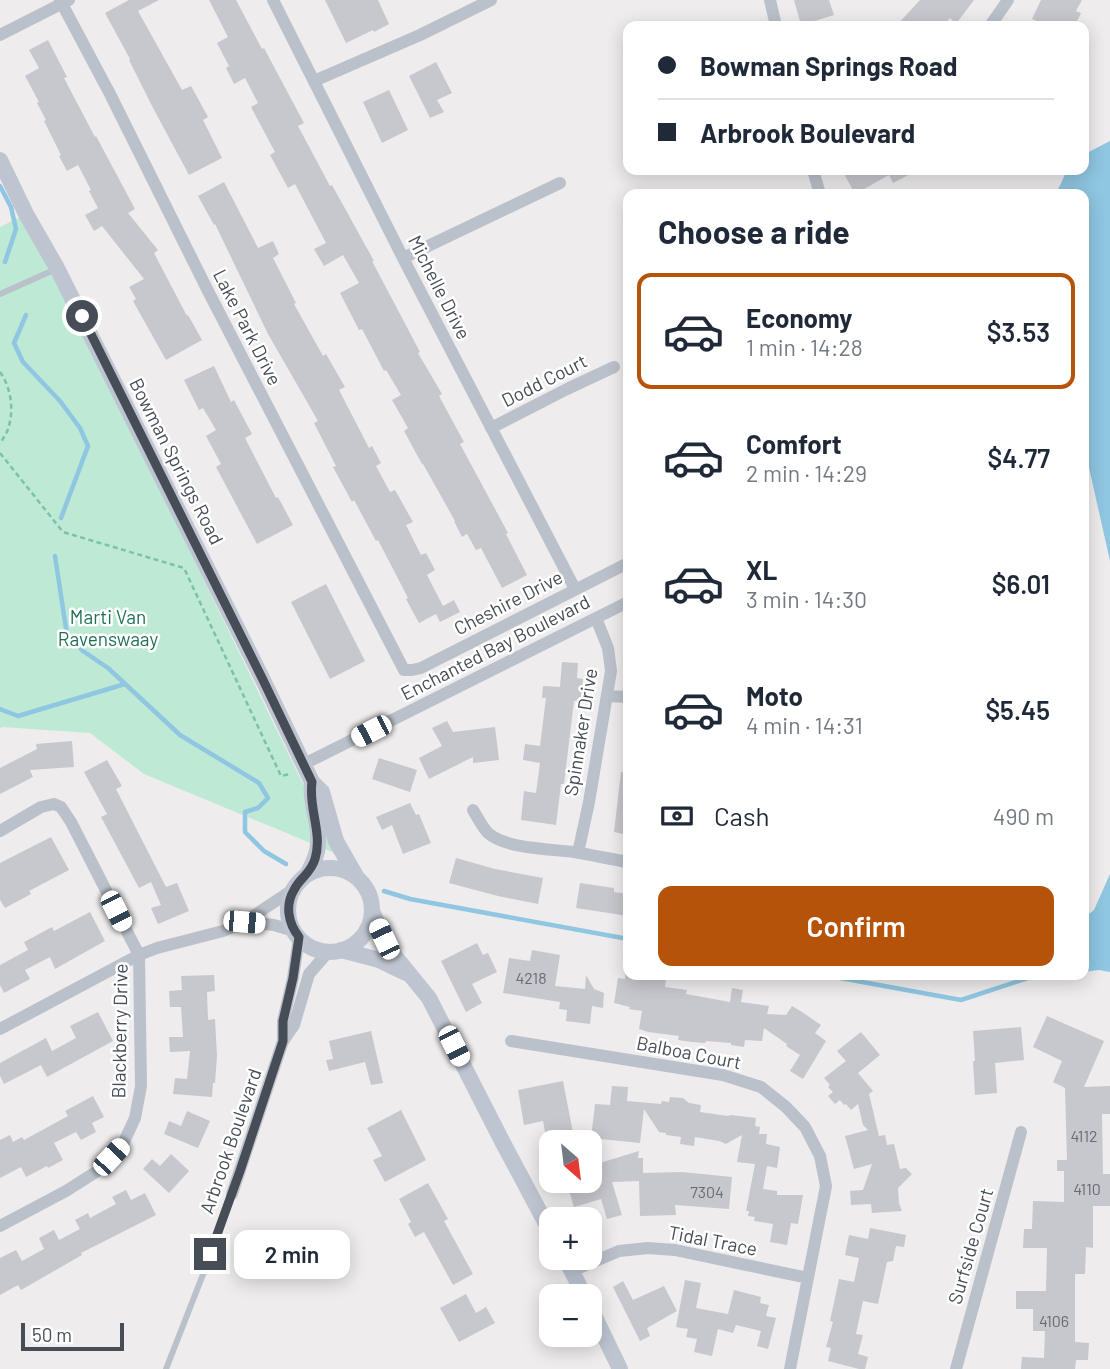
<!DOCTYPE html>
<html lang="en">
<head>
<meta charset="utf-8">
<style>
	body { margin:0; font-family:Barlow,sans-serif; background:#f2f2f3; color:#1f2937; height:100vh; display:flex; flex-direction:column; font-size:26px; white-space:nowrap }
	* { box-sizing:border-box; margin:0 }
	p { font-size:23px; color:#747a83 }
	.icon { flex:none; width:38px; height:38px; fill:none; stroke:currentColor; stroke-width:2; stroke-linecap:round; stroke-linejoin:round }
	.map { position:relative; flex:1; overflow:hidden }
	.side { position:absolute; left:623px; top:189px; width:466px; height:791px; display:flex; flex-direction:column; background:#fff; border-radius:14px; box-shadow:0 4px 18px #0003 }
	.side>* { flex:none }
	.guide { position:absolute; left:623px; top:21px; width:466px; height:154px; border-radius:14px; box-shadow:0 4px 18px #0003; display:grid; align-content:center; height:154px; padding:0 35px; background:#fff }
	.needle { width:46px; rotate:152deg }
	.controls { position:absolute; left:539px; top:1130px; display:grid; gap:14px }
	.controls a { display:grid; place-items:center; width:63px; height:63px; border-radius:14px; background:#fff; box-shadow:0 4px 18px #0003; font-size:35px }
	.scale { position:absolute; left:21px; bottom:18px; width:103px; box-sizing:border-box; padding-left:7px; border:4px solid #464d57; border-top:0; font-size:19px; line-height:24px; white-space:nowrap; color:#464d57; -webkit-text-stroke:5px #fff; paint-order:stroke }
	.end { position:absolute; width:32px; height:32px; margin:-16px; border:9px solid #464d57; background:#fff; box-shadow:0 0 0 4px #fff }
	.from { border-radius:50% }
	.bubble { position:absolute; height:49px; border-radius:14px; background:#fff; box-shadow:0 4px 18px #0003; font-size:23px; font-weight:600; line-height:49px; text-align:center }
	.car { position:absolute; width:21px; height:42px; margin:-21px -10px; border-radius:9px; box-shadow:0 0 5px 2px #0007; background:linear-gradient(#fff 24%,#345 0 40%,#fff 0 76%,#345 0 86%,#fff 0) }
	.guide b { display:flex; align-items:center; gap:24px; height:66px; font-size:26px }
	.guide b+b { border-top:2px solid #e0e1e3 }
	.guide i { width:18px; height:18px; background:#1f2937 }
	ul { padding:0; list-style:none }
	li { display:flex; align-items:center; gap:21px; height:116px; margin:0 14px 10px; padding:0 21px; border:4px solid transparent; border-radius:14px }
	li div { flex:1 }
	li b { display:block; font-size:26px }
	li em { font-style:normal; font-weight:600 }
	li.on { border-color:#b45309 }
	li>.icon { width:63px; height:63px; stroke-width:1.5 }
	h2 { padding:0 35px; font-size:32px; line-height:84px }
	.pay { display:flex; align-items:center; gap:18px; height:77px; padding:0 35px; font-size:26px }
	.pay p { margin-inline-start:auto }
	.button { display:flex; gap:14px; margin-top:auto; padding:14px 35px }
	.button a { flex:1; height:80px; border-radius:14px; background:#b45309; color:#fff; font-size:28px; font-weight:600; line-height:80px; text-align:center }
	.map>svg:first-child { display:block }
</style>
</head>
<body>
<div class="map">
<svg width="1110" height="1369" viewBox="0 0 1110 1369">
	<rect width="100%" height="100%" fill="#eeecec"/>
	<path fill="#bee9d4" d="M26 214 337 854 144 774 90 733 3 727 0 728V227Z"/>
	<path fill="#8fc6e1" d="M1110 141V561L1083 441V194H1056L1067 170H1083V155Z
		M1110 874V972L1099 970 1083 972V919L1094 910Z"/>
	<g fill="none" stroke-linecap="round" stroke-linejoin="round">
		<path stroke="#8fc6e1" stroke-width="4.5" d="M0 186 11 207 16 229 5 262
			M26 315 14 343 23 362 60 401 80 428 88 446 61 518
			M55 556 67 635 83 651 108 668 180 735 259 783 268 798 258 808 245 812V832L264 851 286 864
			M0 709 18 716 125 684
			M384 891 410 899 628 939
			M824 975 961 1000 1037 975"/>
	</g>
	<path fill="#c7c7ce" d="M129 0H159L138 11 182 90 191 86 208 117 203 120 222 158 189 175 152 106 129 60 130 59 105 13Z
		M209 0H236L262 49 264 48 304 123 298 126 330 186 332 185 374 261H372L420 352 418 353 442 394 439 396 464 442 460 444 508 533 506 534 527 575 502 588 481 548 476 550 467 534 462 537 454 521H455L423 464H422L404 431 408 428 392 400 401 395 386 370 384 371 362 329 359 330 340 293 359 283 343 255 324 266 314 249 326 243 295 184 288 188 270 155 275 152 251 107 258 103 245 78 234 84 226 68 229 66 217 43 228 37Z
		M325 0H378L389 24 374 32 373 30 346 43Z
		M794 0H829L834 15 801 25Z
		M920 0H974L956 24 950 18 943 26H896Z
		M1041 0H1082L1076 11 1081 13 1075 26H1047L1032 19Z
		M48 40 67 77 64 78 95 137 96 136 135 209 128 213 158 250 154 253 187 316 188 315 202 340 166 360 133 301 136 299 129 287 144 279 102 226 94 231 85 215 98 208 89 191 91 190 78 165 67 171 59 156 61 155 44 121 46 120 37 103 39 102 25 76 39 68 29 50Z
		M436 62 452 93 437 100 444 112 430 118 409 76Z
		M389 90 408 130 382 143 363 102Z
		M842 170H918L893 183 889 175 855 194Z
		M224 182 258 248 273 241 279 254 273 258 296 303 294 304 323 356 326 354 345 387 339 390 369 448 372 446 381 463 376 466 390 492 395 490 413 522 406 525 421 555 426 553 435 570 427 575 443 606 454 600 460 612 440 622 436 614 419 623 406 599 408 598 378 540 376 541 354 500 352 502 333 467 336 466 314 423 318 421 268 334 215 224 214 225 198 196Z
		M214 366 231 402 234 400 252 434 245 438 276 498 278 497 293 525 257 544 216 467 221 464 206 436 216 430 203 408 199 410 184 380Z
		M326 584 365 661 330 679 291 602Z
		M562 662 578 663 577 678 583 679 581 701H574L564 784H561L556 825 521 820 524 791 536 793 540 763 523 760 525 744 540 746 546 698H542L543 686 560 687Z
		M447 721 453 732 495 727 499 760 473 763V757L429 779 419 758 442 746 432 728Z
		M72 741 74 767 30 770 33 777 0 794V768L37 749 36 744Z
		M379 758 417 770 410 792 372 779Z
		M107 760 122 786 116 789 166 887 177 883 189 911 158 924 151 908 161 905 151 882 139 888 101 817 107 814 84 772Z
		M621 772 628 773V835L614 832Z
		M410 803 416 815 419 814 431 843 403 854 392 825 382 830 376 817Z
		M51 837 69 870 29 891 31 894 5 908 0 900V863Z
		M456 858 495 869 543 878 538 904 498 896 449 883Z
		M580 883 614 888V892L628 894V916L576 908Z
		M90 912 105 941 55 969 50 957 25 970 30 979 4 993 0 985V965L28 950 24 942 52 927 54 931Z
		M477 943 483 955 488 953 497 972 472 984 482 1003 466 1012 441 961Z
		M532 950 560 955 555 986 585 989 586 975 594 989 604 993 603 1008 592 1006 590 1024 566 1021 567 1010 559 1009 560 1002 503 993 509 958 530 961Z
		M625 974 652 979 660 975 662 979 666 980 665 987 687 990 686 994 730 1002 732 988 743 990 741 1002 769 1006 767 1014 786 1015 792 1006 802 1012 821 1025 815 1033 826 1041 803 1079 790 1071 800 1055 786 1046 787 1044 764 1028 762 1041 745 1040 744 1047 731 1045V1043L706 1041 705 1043 692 1042 678 1040 679 1036 648 1032 639 1029 642 1011 629 1009 630 1007 614 1003 618 978 625 979Z
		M214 975 215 991 207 992 208 1020 215 1019 217 1056 215 1083H213L212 1097 173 1094 175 1078 187 1079 190 1051 170 1052 169 1037H183L181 1007H170L169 991 182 990 181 976Z
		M98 1012 113 1041 47 1077 41 1065 4 1084 0 1076V1063L46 1038 52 1051 76 1038 70 1026Z
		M1047 1016 1104 1041 1084 1087 1110 1086V1114H1102L1103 1174H1110V1206H1093V1248L1086 1247 1085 1274H1075V1342L1089 1343 1088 1360H1076L1075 1369H1021L1022 1357 1044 1358 1045 1331H1033V1309H1016V1291H1046L1047 1248H1023L1024 1229H1032L1033 1201 1064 1202V1171H1057V1160H1067L1065 1088 1053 1082 1062 1061 1033 1047Z
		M1021 1027 1024 1060 995 1063 997 1093 975 1095 973 1061H975L973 1031Z
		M371 1031 383 1083 371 1085 365 1062 329 1071 326 1060 333 1059 329 1041Z
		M861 1032 880 1055 858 1073 873 1091 869 1094 879 1136 885 1135 887 1145 894 1144 900 1169 906 1168 912 1174 898 1188 899 1203 902 1211 872 1213 871 1204 851 1205 850 1191 863 1190 872 1164 854 1169 845 1136 868 1130 863 1125 858 1104 851 1110 846 1104 844 1105 840 1100 835 1104 828 1096 833 1092 828 1087 830 1085 824 1078 846 1061 837 1051Z
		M563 1081 574 1138 547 1143 543 1121 524 1125 518 1090Z
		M612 1086 628 1087 627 1101 661 1104 662 1101 669 1102 670 1097 683 1098 689 1103 701 1105 700 1112 728 1116 731 1115 756 1118 755 1126 760 1127 759 1134H767L766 1144 780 1147 777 1168 767 1166 763 1189 777 1191V1195H803L798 1224 791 1223 787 1245 770 1242 773 1224 754 1221 755 1217 748 1216 749 1211H746L755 1164 737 1162 742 1135 726 1144 719 1141 695 1137 694 1146 680 1144 681 1137 666 1135V1133L659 1132 644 1109 640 1143 591 1138 595 1104 610 1105Z
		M93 1096 104 1117 92 1123 96 1132 81 1140 76 1132 54 1143 63 1160 48 1168 47 1166 26 1177 21 1167 0 1178V1140L10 1135 13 1142 22 1137 24 1140 68 1116 65 1111Z
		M401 1110 426 1160 385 1182 373 1160 382 1156 367 1128Z
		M187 1111 210 1121 198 1148 164 1134 169 1121 181 1126Z
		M639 1151 638 1158H643V1173L682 1172 732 1177 729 1209 675 1205 676 1215 640 1216 639 1181 612 1182 622 1215 607 1219 601 1199 574 1207 566 1181H582L584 1195 586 1181H590V1166Z
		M171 1154 189 1171 169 1193 143 1169 152 1159 160 1166Z
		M428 1183 448 1219 444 1221 473 1274 453 1285 424 1232 415 1237 408 1224 411 1222 399 1199Z
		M126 1190 131 1200 145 1193 156 1215 81 1253 82 1255 21 1290 18 1285 0 1295V1258L16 1250 22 1261 44 1249 39 1238 54 1230 59 1240 80 1229 75 1220 88 1213 90 1218 116 1204 112 1197Z
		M870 1228 906 1235 904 1247 896 1246 893 1261 887 1262 878 1304 863 1301 856 1334 863 1335 858 1354 868 1357 865 1369H859L828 1361 831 1348 826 1347 833 1322 830 1321 839 1279 854 1282 859 1258 845 1255 849 1235 868 1239Z
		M685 1280 701 1283 696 1308 728 1314 734 1290 761 1297 760 1303 769 1305 766 1316 776 1318 768 1349 757 1346 761 1331 736 1325 733 1333 718 1329 712 1356 694 1352 697 1339 686 1337 688 1329 676 1327Z
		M623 1281 633 1300 664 1286 677 1311 647 1328 650 1336 640 1341 613 1287Z
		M466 1294 476 1313 486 1307 495 1323 459 1342 440 1308Z"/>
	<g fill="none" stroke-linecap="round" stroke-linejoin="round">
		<path stroke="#7ac3a8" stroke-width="2.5" stroke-dasharray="5 3.5" stroke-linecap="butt" d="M0 372C12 389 15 414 6 434 4 437 2 440 0 444
			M0 453 63 532 184 568 281 776 291 774"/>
		<path stroke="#bbc1ca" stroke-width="6" d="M0 294 56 269
			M166 1369 220 1231 232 1194"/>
		<path stroke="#bbc1ca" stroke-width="12" d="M60 0 110 94 208 291 404 670H412L421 668 628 563
			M273 0 403 258 575 589
			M770 0 776 26
			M990 26 1008 0
			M0 35 69 0
			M314 81 420 35 491 0
			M813 170 820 194
			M403 258 560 183
			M491 428 567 389 614 367
			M607 696 628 697
			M304 764 628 602
			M473 810C478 818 482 827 488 833 506 849 550 849 574 852 592 855 610 859 628 862
			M0 831 41 807 54 804 61 807 71 822 139 955 141 1086 135 1118 123 1144 99 1170 66 1191 0 1226
			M578 853 589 802 611 671 608 648 596 618
			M244 922 274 925 294 931
			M0 1029 139 955 157 948 223 931 244 922 294 889
			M283 1041 294 1025 309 974 328 952
			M511 1041 723 1075 761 1087 786 1107 805 1127 820 1156 826 1186 790 1369
			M232 1194 283 1041V1021L293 978 299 937
			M572 1271 619 1251 648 1248 675 1250 808 1278
			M956 1369 1021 1132"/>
		<path stroke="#bec5d1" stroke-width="16" d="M0 160 26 214 57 268 263 680 312 782 322 792 336 841 356 876
			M288 910a42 42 0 1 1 84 0a42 42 0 1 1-84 0Z
			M307 875C312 865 318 855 318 843 320 822 309 803 312 782
			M372 911 384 939 394 955 429 998 503 1143 551 1233
			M341 950 379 960 406 973
			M565 1258 585 1297
			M590 1307 620 1369"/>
	</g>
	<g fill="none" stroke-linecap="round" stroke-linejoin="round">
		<path stroke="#464d57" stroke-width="9" d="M82 316 263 680 312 782C308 808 323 833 315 859 310 875 300 877 294 890 285 905 288 923 299 937L293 978 283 1021V1041L240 1171 210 1254"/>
	</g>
	<g text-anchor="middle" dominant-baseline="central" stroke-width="5" stroke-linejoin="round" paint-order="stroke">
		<g font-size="16" fill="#666c75">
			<text x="531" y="977">4218</text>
			<text x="1084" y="1135">4112</text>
			<text x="1087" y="1188">4110</text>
			<text x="707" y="1191">7304</text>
			<text x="1054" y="1320">4106</text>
		</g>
		<g font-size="19" fill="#464d57" stroke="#fff">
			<text transform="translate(440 287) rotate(63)">Michelle Drive</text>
			<text transform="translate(248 327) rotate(63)">Lake Park Drive</text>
			<text transform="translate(544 380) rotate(-27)">Dodd Court</text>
			<text transform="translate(177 461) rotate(63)">Bowman Springs Road</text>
			<text transform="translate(508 602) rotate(-27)">Cheshire Drive</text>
			<text transform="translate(495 647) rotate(-27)">Enchanted Bay Boulevard</text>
			<text transform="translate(580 732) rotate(-81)">Spinnaker Drive</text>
			<text transform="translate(119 1031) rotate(-89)">Blackberry Drive</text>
			<text transform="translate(689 1052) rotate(11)">Balboa Court</text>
			<text transform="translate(230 1141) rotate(-71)">Arbrook Boulevard</text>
			<text transform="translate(713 1240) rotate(11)">Tidal Trace</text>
			<text transform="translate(970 1246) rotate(-74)">Surfside Court</text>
		</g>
		<g font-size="19" fill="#207052" stroke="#fff">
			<text x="108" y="616">Marti Van<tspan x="108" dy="22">Ravenswaay</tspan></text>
		</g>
	</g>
</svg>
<div class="controls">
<a><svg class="needle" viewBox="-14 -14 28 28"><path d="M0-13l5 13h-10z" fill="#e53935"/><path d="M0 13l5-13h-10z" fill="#747a83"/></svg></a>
<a>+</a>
<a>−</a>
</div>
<div class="scale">50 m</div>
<i class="end from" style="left:82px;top:316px"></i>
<i class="end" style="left:210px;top:1254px"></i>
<div class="bubble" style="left:234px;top:1230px;width:116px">2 min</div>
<i class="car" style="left:371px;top:731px;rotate:243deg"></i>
<i class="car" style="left:116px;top:911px;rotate:153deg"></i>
<i class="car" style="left:244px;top:922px;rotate:95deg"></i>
<i class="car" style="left:384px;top:939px;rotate:335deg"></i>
<i class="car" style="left:454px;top:1046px;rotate:153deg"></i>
<i class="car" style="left:111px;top:1157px;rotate:43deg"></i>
<div class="guide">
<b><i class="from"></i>Bowman Springs Road</b>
<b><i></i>Arbrook Boulevard</b>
</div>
<section class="side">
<h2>Choose a ride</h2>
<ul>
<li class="on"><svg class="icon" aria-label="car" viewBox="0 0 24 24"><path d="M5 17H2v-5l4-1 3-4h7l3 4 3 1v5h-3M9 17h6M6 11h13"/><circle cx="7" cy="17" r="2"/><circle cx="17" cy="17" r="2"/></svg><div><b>Economy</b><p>1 min · 14:28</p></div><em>$3.53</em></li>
<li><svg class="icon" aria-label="car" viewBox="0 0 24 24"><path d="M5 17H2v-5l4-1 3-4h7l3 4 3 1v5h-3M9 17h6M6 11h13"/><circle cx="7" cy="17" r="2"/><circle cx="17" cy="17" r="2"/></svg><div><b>Comfort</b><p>2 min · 14:29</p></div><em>$4.77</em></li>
<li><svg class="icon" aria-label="car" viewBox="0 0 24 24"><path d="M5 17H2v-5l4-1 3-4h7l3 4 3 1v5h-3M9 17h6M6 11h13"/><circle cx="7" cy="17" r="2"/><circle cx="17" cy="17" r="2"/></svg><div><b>XL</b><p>3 min · 14:30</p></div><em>$6.01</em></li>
<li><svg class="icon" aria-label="car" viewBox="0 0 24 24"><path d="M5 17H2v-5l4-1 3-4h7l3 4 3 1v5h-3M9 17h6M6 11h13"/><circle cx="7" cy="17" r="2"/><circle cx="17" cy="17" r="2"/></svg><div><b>Moto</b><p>4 min · 14:31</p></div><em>$5.45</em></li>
</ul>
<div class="pay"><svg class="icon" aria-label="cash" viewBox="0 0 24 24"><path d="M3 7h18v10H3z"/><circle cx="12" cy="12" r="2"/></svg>Cash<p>490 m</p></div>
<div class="button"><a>Confirm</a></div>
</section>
</div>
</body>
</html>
